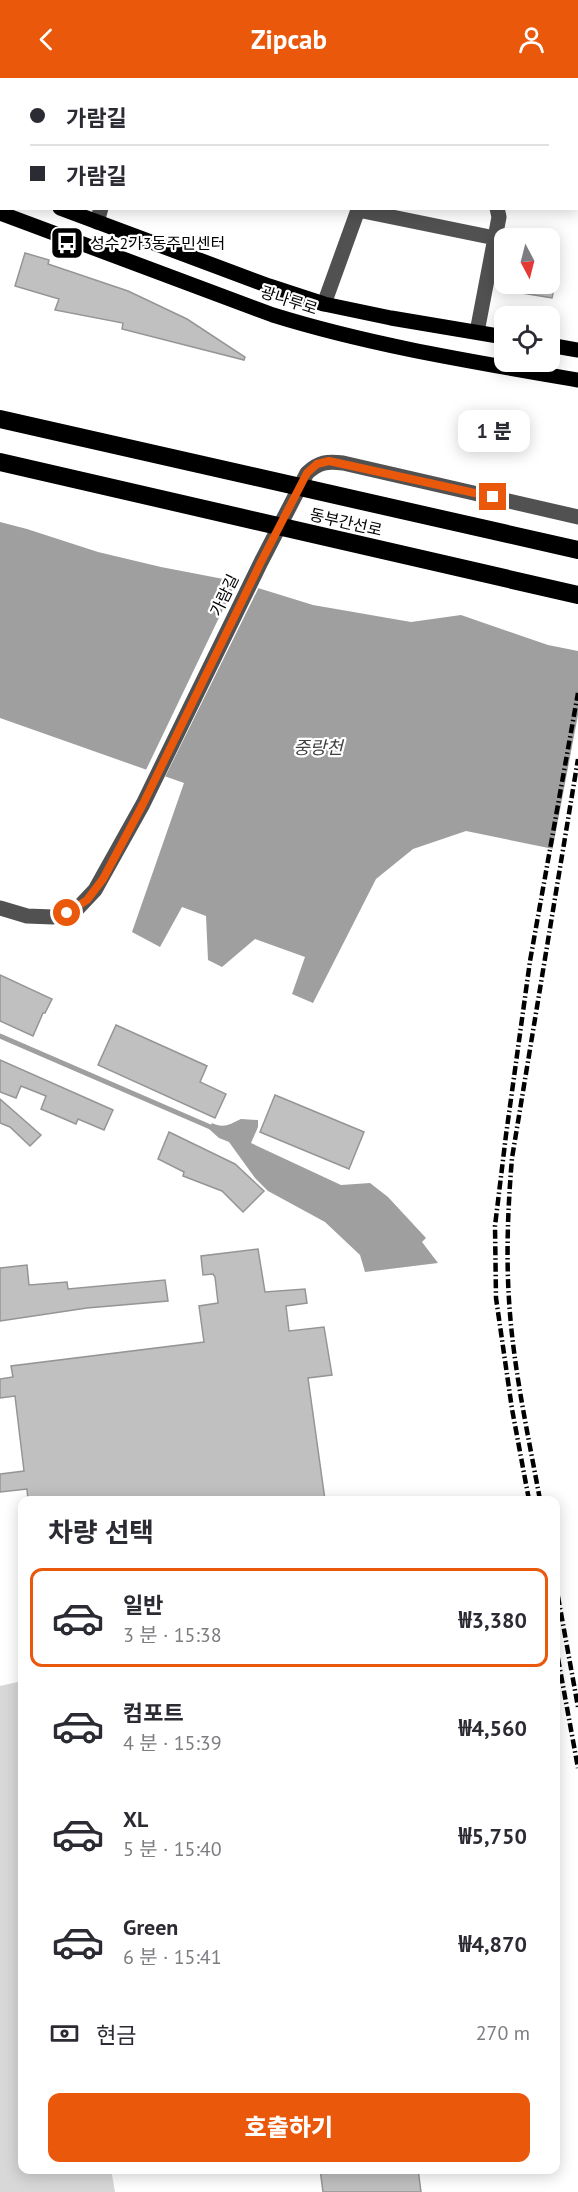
<!DOCTYPE html>
<html lang="ko">
<head>
<meta charset="utf-8">
<style>
	body { margin:0; font-family:"PT Sans","Noto Sans KR",sans-serif; background:#f7f7f7; color:#2b2b33; height:100vh; display:flex; flex-direction:column; font-size:22px; white-space:nowrap }
	* { box-sizing:border-box; margin:0 }
	p { font-size:20px; color:#7c7c81 }
	.icon { flex:none; width:33px; height:33px; fill:none; stroke:currentColor; stroke-width:2; stroke-linecap:round; stroke-linejoin:round }
	.map { position:relative; flex:1; overflow:hidden }
	.panel { position:absolute; left:18px; top:1418px; width:542px; height:678px; display:flex; flex-direction:column; background:#fff; border-radius:12px; box-shadow:0 3px 15px #0003 }
	.panel>* { flex:none }
	.hud { position:absolute; left:0px; top:0px; width:579px; height:132px; box-shadow:0 3px 15px #0003; display:grid; align-content:center; height:132px; padding:0 30px; background:#fff }
	.needle { width:39px; rotate:173deg }
	.tools { position:absolute; left:494px; top:150px; display:grid; gap:12px }
	.tools a { display:grid; place-items:center; width:66px; height:66px; border-radius:12px; background:#fff; box-shadow:0 3px 15px #0003; font-size:30px }
	.end { position:absolute; width:27px; height:27px; margin:-14px; border:8px solid #ea580c; background:#fff; box-shadow:0 0 0 3px #fff }
	.from { border-radius:50% }
	.bubble { position:absolute; height:42px; border-radius:12px; background:#fff; box-shadow:0 3px 15px #0003; font-size:20px; font-weight:800; line-height:42px; text-align:center }
	.hud b { display:flex; align-items:center; gap:21px; height:57px; font-size:22px }
	.hud b+b { border-top:2px solid #e1e1e2 }
	.hud i { width:15px; height:15px; background:#2b2b33 }
	ul { padding:0; list-style:none }
	li { display:flex; align-items:center; gap:18px; height:99px; margin:0 12px 9px; padding:0 18px; border:3px solid transparent; border-radius:12px }
	li div { flex:1 }
	li b { display:block; font-size:22px }
	li em { font-style:normal; font-weight:800 }
	li.on { border-color:#ea580c }
	li>.icon { width:54px; height:54px; stroke-width:1.5 }
	h2 { padding:0 30px; font-size:27px; line-height:72px }
	.pay { display:flex; align-items:center; gap:15px; height:66px; padding:0 30px; font-size:22px }
	.pay p { margin-inline-start:auto }
	.primary-button { display:flex; gap:12px; margin-top:auto; padding:12px 30px }
	.primary-button a { flex:1; height:69px; border-radius:12px; background:#ea580c; color:#fff; font-size:24px; font-weight:800; line-height:69px; text-align:center }
	header { display:flex; justify-content:space-between; align-items:center; height:78px; padding:0 30px; background:#ea580c; color:#fff; font-size:27px; font-weight:800 }
	.map>svg:first-child { display:block }
</style>
</head>
<body>
<header><svg class="icon" aria-label="back" viewBox="0 0 24 24"><path d="M15 5l-7 7 7 7"/></svg>Zipcab<svg class="icon" aria-label="person" viewBox="0 0 24 24"><circle cx="12" cy="8" r="4"/><path d="M4 21q1-7 8-7t8 7"/></svg></header>
<div class="map">
<svg width="578" height="2114" viewBox="0 0 578 2114">
	<rect width="100%" height="100%" fill="#fff"/>
	<path fill="#d8d8d8" d="M22 1603V2091H111L115 2114H0V1608Z"/>
	<path fill="#9f9f9f" d="M0 444 27 451 98 474 161 489 239 504 313 527 411 544 461 537 548 567 578 573V776L466 753 413 771 376 801 313 925 292 916 305 879 255 861 222 889 208 882 206 838 182 829 160 869 132 854 184 705 0 640Z
		M241 1041 258 1042V1049L251 1065 341 1107 370 1105 388 1119 426 1160 422 1164 438 1185 365 1194 360 1177 325 1144 268 1113 255 1100 229 1064 219 1060 209 1051 212 1045C224 1051 230 1046 241 1041Z"/>
	<path fill="#fff" d="M238 500 260 507 164 701 145 694Z
		M578 637V779L552 774Z"/>
	<g fill="none" stroke-linecap="round" stroke-linejoin="round">
		<path stroke="#9f9f9f" stroke-width="5" d="M0 958 215 1051"/>
	</g>
	<path fill="#c0c0c0" stroke="#959595" stroke-width="1.5" d="M25 175 49 182 48 186 128 213 187 241 245 279 244 282 122 251 123 245 55 232 59 221 15 208Z
		M510 206H555L552 220 510 213Z
		M0 897 52 921 45 935H43L33 958 0 943Z
		M116 947 207 988 200 1004 226 1016 215 1040 98 987Z
		M0 982 113 1032 104 1052 78 1041 76 1046 41 1031 46 1018 21 1008 16 1020 0 1014Z
		M275 1017 364 1054 349 1091 260 1054Z
		M0 1021 41 1057 30 1068 10 1049 0 1045Z
		M169 1054 235 1086 264 1113 243 1134 222 1113 183 1098 184 1094 158 1081Z
		M258 1171 265 1214 305 1211 307 1225 286 1228 289 1253 324 1249 332 1297 308 1300 325 1422H28L27 1411 0 1414V1396L24 1393 15 1318 0 1320V1301L13 1299 11 1288 204 1264 199 1228 218 1225 215 1199 213 1196 203 1197 201 1178Z
		M27 1187 29 1207 67 1204 68 1211 165 1202 168 1223 87 1230 0 1243V1190Z
		M320 2091H418L421 2114H323Z"/>
	<g fill="none" stroke-linecap="round" stroke-linejoin="round">
		<path stroke="#515151" stroke-width="15" d="M136 0 138 2
			M238 0 239 2
			M343 0 345 2
			M466 0V2
			M196 2 197 0
			M97 144 101 130
			M324 226 358 132 495 160
			M477 254 499 139 497 130
			M0 830 27 838 53 839 78 830 95 812 143 726 261 484 307 395C319 384 327 383 343 385L578 439"/>
		<path stroke="#000" stroke-width="15" d="M0 108 2 109
			M60 130 269 208 324 226 391 240 504 259
			M0 135 273 237C373 268 475 284 578 302
			M549 267 578 272"/>
		<path stroke="#000" stroke-width="18" d="M0 341 578 472
			M0 384 578 517"/>
		<path stroke="#000" stroke-width="4.5" stroke-dasharray="9 3 1.5 3" stroke-linecap="butt" d="M529 1422 512 1331 496 1220 495 1148 506 1057 530 883 578 615
			M540 1422C528 1356 513 1289 509 1222 506 1175 508 1127 512 1080L578 681
			M555 1502 578 1629
			M555 1564 578 1690"/>
	</g>
	<g fill="none" stroke-linecap="round" stroke-linejoin="round">
		<path stroke="#ea580c" stroke-width="8" d="M67 835 87 822 103 801 143 726 261 484 307 395 317 386 329 383 493 419"/>
	</g>
	<defs>
		<symbol id="bus-square" viewBox="-11 -11 22 22"><rect x="-9" y="-9" width="18" height="18" rx="4" fill="#000" stroke="#fff"/><path d="M-5-6H5V4H4V6H2V4H-2V6H-4V4H-5ZM-3.5-4V0h7V-4ZM-3.5 1.2v1.5H-2V1.2ZM2 1.2v1.5H3.5V1.2Z" fill="#fff"/></symbol>
	</defs>
	<g fill-rule="evenodd">
		<use href="#bus-square" x="48" y="146" width="38" height="38"/>
	</g>
	<g text-anchor="middle" dominant-baseline="central" stroke-width="4.5" stroke-linejoin="round" paint-order="stroke">
		<g font-size="16" fill="#000" stroke="#fff" text-anchor="start">
			<text x="90" y="165">성수2가3동주민센터</text>
		</g>
		<g font-size="16" fill="#000" stroke="#fff">
			<text transform="translate(289 222) rotate(18)">광나루로</text>
			<text transform="translate(346 444) rotate(13)">동부간선로</text>
			<text transform="translate(224 517) rotate(-64)">가람길</text>
		</g>
		<g font-size="18" font-style="italic" fill="#404040" stroke="#fff">
			<text x="318" y="669">중랑천</text>
		</g>
	</g>
</svg>
<div class="tools">
<a><svg class="needle" viewBox="-14 -14 28 28"><path d="M0-13l5 13h-10z" fill="#e53935"/><path d="M0 13l5-13h-10z" fill="#7c7c81"/></svg></a>
<a><svg class="icon" aria-label="locate" viewBox="0 0 24 24"><circle cx="12" cy="12" r="6"/><path d="M12 2v4M12 18v4M2 12h4M18 12h4"/></svg></a>
</div>
<i class="end from" style="left:67px;top:835px"></i>
<i class="end" style="left:493px;top:419px"></i>
<div class="bubble" style="left:458px;top:332px;width:72px">1 분</div>
<div class="hud">
<b><i class="from"></i>가람길</b>
<b><i></i>가람길</b>
</div>
<section class="panel">
<h2>차량 선택</h2>
<ul>
<li class="on"><svg class="icon" aria-label="car" viewBox="0 0 24 24"><path d="M5 17H2v-5l4-1 3-4h7l3 4 3 1v5h-3M9 17h6M6 11h13"/><circle cx="7" cy="17" r="2"/><circle cx="17" cy="17" r="2"/></svg><div><b>일반</b><p>3 분 · 15:38</p></div><em>₩3,380</em></li>
<li><svg class="icon" aria-label="car" viewBox="0 0 24 24"><path d="M5 17H2v-5l4-1 3-4h7l3 4 3 1v5h-3M9 17h6M6 11h13"/><circle cx="7" cy="17" r="2"/><circle cx="17" cy="17" r="2"/></svg><div><b>컴포트</b><p>4 분 · 15:39</p></div><em>₩4,560</em></li>
<li><svg class="icon" aria-label="car" viewBox="0 0 24 24"><path d="M5 17H2v-5l4-1 3-4h7l3 4 3 1v5h-3M9 17h6M6 11h13"/><circle cx="7" cy="17" r="2"/><circle cx="17" cy="17" r="2"/></svg><div><b>XL</b><p>5 분 · 15:40</p></div><em>₩5,750</em></li>
<li><svg class="icon" aria-label="car" viewBox="0 0 24 24"><path d="M5 17H2v-5l4-1 3-4h7l3 4 3 1v5h-3M9 17h6M6 11h13"/><circle cx="7" cy="17" r="2"/><circle cx="17" cy="17" r="2"/></svg><div><b>Green</b><p>6 분 · 15:41</p></div><em>₩4,870</em></li>
</ul>
<div class="pay"><svg class="icon" aria-label="cash" viewBox="0 0 24 24"><path d="M3 7h18v10H3z"/><circle cx="12" cy="12" r="2"/></svg>현금<p>270 m</p></div>
<div class="primary-button"><a>호출하기</a></div>
</section>
</div>
</body>
</html>
